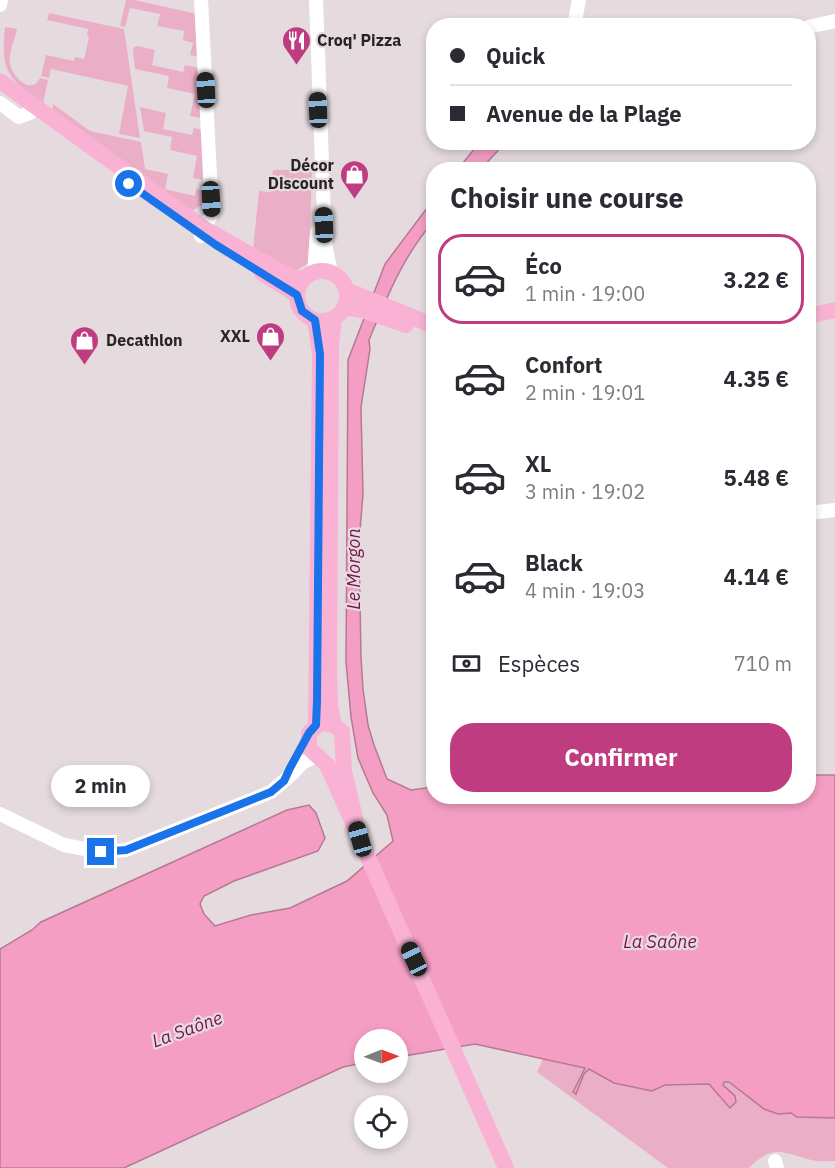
<!DOCTYPE html>
<html lang="fr">
<head>
<meta charset="utf-8">
<style>
	body { margin:0; font-family:"IBM Plex Sans",sans-serif; background:#f7f7f7; color:#2b2b33; height:100vh; display:flex; flex-direction:column; font-size:22px; white-space:nowrap }
	* { box-sizing:border-box; margin:0 }
	p { font-size:20px; color:#7c7c81 }
	.icon { flex:none; width:33px; height:33px; fill:none; stroke:currentColor; stroke-width:2; stroke-linecap:round; stroke-linejoin:round }
	.map { position:relative; flex:1; overflow:hidden }
	.side { position:absolute; left:426px; top:162px; width:390px; height:642px; display:flex; flex-direction:column; background:#fff; border-radius:24px; box-shadow:0 3px 9px #0003 }
	.side>* { flex:none }
	.top-card { position:absolute; left:426px; top:18px; width:390px; height:132px; border-radius:24px; box-shadow:0 3px 9px #0003; display:grid; align-content:center; height:132px; padding:0 24px; background:#fff }
	.needle { width:39px; rotate:89deg }
	.buttons { position:absolute; left:354px; top:1029px; display:grid; gap:12px }
	.buttons a { display:grid; place-items:center; width:54px; height:54px; border-radius:50%; background:#fff; box-shadow:0 3px 9px #0003; font-size:30px }
	.end { position:absolute; width:27px; height:27px; margin:-14px; border:8px solid #1a73e8; background:#fff; box-shadow:0 0 0 3px #fff }
	.from { border-radius:50% }
	.bubble { position:absolute; height:42px; border-radius:21px; background:#fff; box-shadow:0 3px 9px #0003; font-size:20px; font-weight:800; line-height:42px; text-align:center }
	.car { position:absolute; width:18px; height:36px; margin:-18px -9px; border-radius:8px; box-shadow:0 0 4px 2px #0007; background:linear-gradient(#222 24%,#8ab4d8 0 40%,#222 0 76%,#8ab4d8 0 86%,#222 0) }
	.top-card b { display:flex; align-items:center; gap:21px; height:57px; font-size:22px }
	.top-card b+b { border-top:2px solid #e1e1e2 }
	.top-card i { width:15px; height:15px; background:#2b2b33 }
	ul { padding:0; list-style:none }
	li { display:flex; align-items:center; gap:18px; height:90px; margin:0 12px 9px; padding:0 12px; border:3px solid transparent; border-radius:24px }
	li div { flex:1 }
	li b { display:block; font-size:22px }
	li em { font-style:normal; font-weight:800 }
	li.current { border-color:#c03c80 }
	li>.icon { width:54px; height:54px; stroke-width:1.5 }
	h2 { padding:0 24px; font-size:27px; line-height:72px }
	.pay { display:flex; align-items:center; gap:15px; height:66px; padding:0 24px; font-size:22px }
	.pay p { margin-inline-start:auto }
	.primary-button { display:flex; gap:12px; margin-top:auto; padding:12px 24px }
	.primary-button a { flex:1; height:69px; border-radius:24px; background:#c03c80; color:#fff; font-size:24px; font-weight:800; line-height:69px; text-align:center }
	.map>svg:first-child { display:block }
</style>
</head>
<body>
<div class="map">
<svg width="835" height="1168" viewBox="0 0 835 1168">
	<rect width="100%" height="100%" fill="#e5dbdf"/>
	<path fill="#eaafc7" d="M126 0H135L197 14 199 57 190 55 193 43 183 40 184 31 157 26 160 14 130 8 125 27 120 26Z
		M49 13 124 29 140 138 119 134 128 86 51 69 49 78 41 76 46 55 74 61 75 57 84 59 89 37 87 36 88 29 47 20Z
		M5 27 17 29C15 39 8 54 10 64 13 77 31 96 40 78L48 80 43 104C9 79 0 73 5 27Z
		M138 46 155 50 152 65 183 72 185 65 199 68 201 118 190 116 195 94 167 88 169 76 135 69 133 50 134 47Z
		M53 104 90 131 141 142 145 169 168 174 165 189 195 196 196 189 204 191V204L189 212 52 111Z
		M140 107 166 113 163 129 192 135 194 128 202 130 203 180 193 178 197 156 170 150 172 137 144 131Z
		M312 169 309 263 294 272 253 249 259 191 270 192 273 170Z
		M543 1059 594 1070 614 1083 652 1091 665 1085H723L724 1082H729L764 1109 778 1114 791 1113 797 1117 835 1118V1161C827 1161 818 1162 811 1160 782 1152 772 1144 749 1168H668L537 1072Z"/>
	<path fill="#f49ec3" stroke="#b67994" stroke-width="1.5" d="M480 142 505 143 481 169H458Z
		M433 200V222C403 256 386 299 369 340L370 349 361 407 363 494 359 543 361 657 363 689 368 725 374 745 387 779 411 790 433 787 434 796H808L809 775H835V1118L797 1117 791 1113 778 1114 764 1109 729 1082H724L723 1085 735 1096 736 1102 730 1108 709 1084 665 1085 652 1091 614 1083 589 1069 584 1074 576 1094 573 1092 585 1068 475 1044 398 1057V1040H364V1063L343 1067 124 1168H0V949L32 930 41 922 287 810 309 805 316 813 325 838 318 851 234 881 204 896 200 904 204 914 215 926 251 915 290 908 347 881 393 841 387 815 373 793 358 758 351 717 346 662 348 360 385 264Z"/>
	<g fill="none" stroke-linecap="round" stroke-linejoin="round">
		<path stroke="#fff" stroke-width="14" d="M201 0 212 213 201 236
			M316 0 325 244 331 273
			M0 5 1 0
			M574 26 579 0
			M808 27 835 21
			M0 103 19 117 30 113
			M314 273 317 232
			M808 513 835 510
			M0 814 64 845 101 852 126 850 271 792 293 773 302 763 316 756
			M775 1161 777 1168"/>
		<path stroke="#f9b2d3" stroke-width="16" d="M0 81 205 229 283 273 303 280
			M297 296a25 25 0 1 1 50 0a25 25 0 1 1-50 0Z
			M262 273 297 295
			M346 290 434 326
			M344 307 362 310 406 325
			M808 316 835 310
			M334 318 331 344 329 670 330 706 334 725
			M315 320 320 354 316 725
			M360 839 344 771 342 732 334 725 320 723 309 733V748L327 765 332 776 506 1168"/>
	</g>
	<g fill="none" stroke-linecap="round" stroke-linejoin="round">
		<path stroke="#1a73e8" stroke-width="8" d="M101 852 126 850 271 792 284 781 290 768 309 733 316 725 317 701 320 354 315 320 302 311 297 295 216 245 129 184"/>
	</g>
	<defs>
		<symbol id="restaurant-pin" viewBox="-11 -11 22 30"><path d="M0 17L-7.5 6A9.5 9.5 0 1 1 7.5 6Z" fill="#c03c80" stroke="#e5dbdf"/><path d="M-5-6h1v4h1v-4h1v4h1v-4h1v5L-1.5 .5V6h-2V.5L-5-1ZM5-6V6H3V1.5H1.5Q1.5-4 5-6Z" fill="#fff"/></symbol>
		<symbol id="shop-pin" viewBox="-11 -11 22 30"><path d="M0 17L-7.5 6A9.5 9.5 0 1 1 7.5 6Z" fill="#c03c80" stroke="#e5dbdf"/><path d="M-5-2.5h2.3a2.7 3.5 0 0 1 5.4 0H5L5.5 6h-11ZM-1.5-2.5h3a1.5 2.3 0 0 0-3 0Z" fill="#fff"/></symbol>
	</defs>
	<g fill-rule="evenodd">
		<use href="#restaurant-pin" x="280" y="24" width="33" height="45"/>
		<use href="#shop-pin" x="338" y="158" width="33" height="45"/>
		<use href="#shop-pin" x="254" y="320" width="33" height="45"/>
		<use href="#shop-pin" x="68" y="324" width="33" height="45"/>
	</g>
	<g text-anchor="middle" dominant-baseline="central" stroke-width="4.5" stroke-linejoin="round" paint-order="stroke">
		<g font-size="16" font-weight="bold" fill="#272425" stroke="#e5dbdf" text-anchor="start">
			<text x="317" y="40">Croq' Pizza</text>
			<text x="334" y="165" text-anchor="end">Décor<tspan x="334" dy="18">Discount</tspan></text>
			<text x="250" y="336" text-anchor="end">XXL</text>
			<text x="106" y="340">Decathlon</text>
		</g>
		<g font-size="18" font-style="italic" fill="#77134a" stroke="#e5dbdf">
			<text transform="translate(353 569) rotate(-90)">Le Morgon</text>
			<text x="660" y="941">La Saône</text>
			<text transform="translate(187 1029) rotate(-20)">La Saône</text>
		</g>
	</g>
</svg>
<div class="buttons">
<a><svg class="needle" viewBox="-14 -14 28 28"><path d="M0-13l5 13h-10z" fill="#e53935"/><path d="M0 13l5-13h-10z" fill="#7c7c81"/></svg></a>
<a><svg class="icon" aria-label="locate" viewBox="0 0 24 24"><circle cx="12" cy="12" r="6"/><path d="M12 2v4M12 18v4M2 12h4M18 12h4"/></svg></a>
</div>
<i class="end from" style="left:129px;top:184px"></i>
<i class="end" style="left:101px;top:852px"></i>
<div class="bubble" style="left:51px;top:765px;width:99px">2 min</div>
<i class="car" style="left:206px;top:90px;rotate:357deg"></i>
<i class="car" style="left:318px;top:110px;rotate:358deg"></i>
<i class="car" style="left:211px;top:199px;rotate:177deg"></i>
<i class="car" style="left:324px;top:225px;rotate:358deg"></i>
<i class="car" style="left:360px;top:839px;rotate:344deg"></i>
<i class="car" style="left:414px;top:959px;rotate:335deg"></i>
<div class="top-card">
<b><i class="from"></i>Quick</b>
<b><i></i>Avenue de la Plage</b>
</div>
<section class="side">
<h2>Choisir une course</h2>
<ul>
<li class="current"><svg class="icon" aria-label="car" viewBox="0 0 24 24"><path d="M5 17H2v-5l4-1 3-4h7l3 4 3 1v5h-3M9 17h6M6 11h13"/><circle cx="7" cy="17" r="2"/><circle cx="17" cy="17" r="2"/></svg><div><b>Éco</b><p>1 min · 19:00</p></div><em>3.22 €</em></li>
<li><svg class="icon" aria-label="car" viewBox="0 0 24 24"><path d="M5 17H2v-5l4-1 3-4h7l3 4 3 1v5h-3M9 17h6M6 11h13"/><circle cx="7" cy="17" r="2"/><circle cx="17" cy="17" r="2"/></svg><div><b>Confort</b><p>2 min · 19:01</p></div><em>4.35 €</em></li>
<li><svg class="icon" aria-label="car" viewBox="0 0 24 24"><path d="M5 17H2v-5l4-1 3-4h7l3 4 3 1v5h-3M9 17h6M6 11h13"/><circle cx="7" cy="17" r="2"/><circle cx="17" cy="17" r="2"/></svg><div><b>XL</b><p>3 min · 19:02</p></div><em>5.48 €</em></li>
<li><svg class="icon" aria-label="car" viewBox="0 0 24 24"><path d="M5 17H2v-5l4-1 3-4h7l3 4 3 1v5h-3M9 17h6M6 11h13"/><circle cx="7" cy="17" r="2"/><circle cx="17" cy="17" r="2"/></svg><div><b>Black</b><p>4 min · 19:03</p></div><em>4.14 €</em></li>
</ul>
<div class="pay"><svg class="icon" aria-label="cash" viewBox="0 0 24 24"><path d="M3 7h18v10H3z"/><circle cx="12" cy="12" r="2"/></svg>Espèces<p>710 m</p></div>
<div class="primary-button"><a>Confirmer</a></div>
</section>
</div>
</body>
</html>
